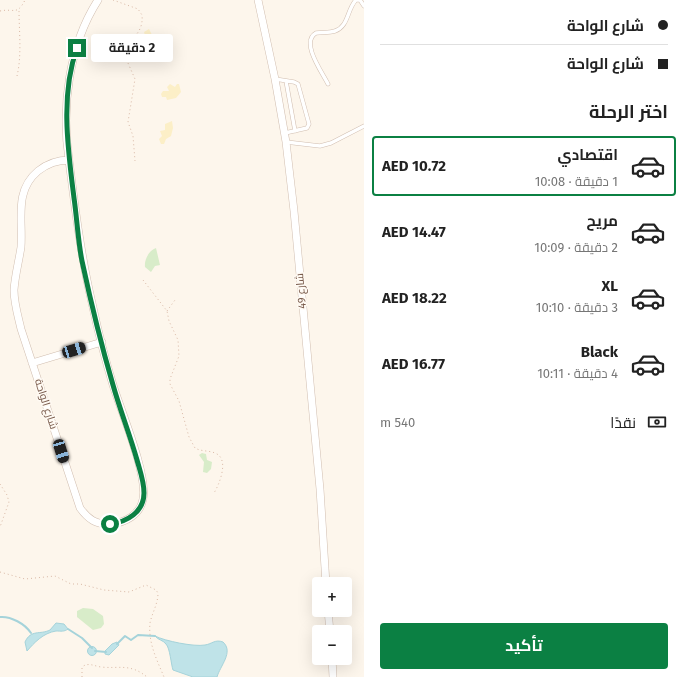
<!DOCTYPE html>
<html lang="ar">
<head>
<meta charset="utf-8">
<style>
	body { margin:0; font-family:"Fira Sans",Cairo,sans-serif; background:#f2f2f2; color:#222; direction:rtl; height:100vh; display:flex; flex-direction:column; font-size:15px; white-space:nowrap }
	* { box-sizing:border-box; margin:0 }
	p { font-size:13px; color:#767676 }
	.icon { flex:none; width:22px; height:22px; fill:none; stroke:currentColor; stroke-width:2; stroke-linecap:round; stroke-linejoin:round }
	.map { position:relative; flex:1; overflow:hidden; direction:ltr }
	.drawer { display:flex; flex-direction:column; background:#fff; width:320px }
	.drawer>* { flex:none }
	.banner { display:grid; align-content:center; height:88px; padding:0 16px; background:#fff }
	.controls { position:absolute; left:312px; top:577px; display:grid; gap:8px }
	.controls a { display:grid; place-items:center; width:40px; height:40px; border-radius:4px; background:#fff; box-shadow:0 4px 16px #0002; font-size:20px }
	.end { position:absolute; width:18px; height:18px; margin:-9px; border:5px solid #0b8043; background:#fff; box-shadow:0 0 0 2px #fff }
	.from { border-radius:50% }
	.bubble { position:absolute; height:28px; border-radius:4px; background:#fff; box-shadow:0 4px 16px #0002; font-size:13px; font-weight:700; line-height:28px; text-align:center; direction:rtl }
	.car { position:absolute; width:12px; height:24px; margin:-12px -6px; border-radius:5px; box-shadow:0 0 3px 1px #0007; background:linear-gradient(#222 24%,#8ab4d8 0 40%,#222 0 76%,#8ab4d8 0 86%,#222 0) }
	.banner b { display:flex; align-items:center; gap:14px; height:38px; font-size:15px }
	.banner b+b { border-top:1px solid #e0e0e0 }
	.banner i { width:10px; height:10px; background:#222 }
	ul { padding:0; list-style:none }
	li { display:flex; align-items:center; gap:12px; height:60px; margin:0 8px 6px; padding:0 8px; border:2px solid transparent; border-radius:4px }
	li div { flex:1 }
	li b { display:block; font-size:15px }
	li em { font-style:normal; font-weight:700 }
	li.active { border-color:#0b8043 }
	li>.icon { width:36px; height:36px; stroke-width:1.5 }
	h2 { padding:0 16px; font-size:18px; line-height:48px }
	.pay { display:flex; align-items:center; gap:10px; height:44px; padding:0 16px; font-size:15px }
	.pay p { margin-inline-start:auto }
	.button { display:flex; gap:8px; margin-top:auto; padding:8px 16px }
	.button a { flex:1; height:46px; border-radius:4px; background:#0b8043; color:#fff; font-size:16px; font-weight:700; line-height:46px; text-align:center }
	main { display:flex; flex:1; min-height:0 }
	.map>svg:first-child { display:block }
</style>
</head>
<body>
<main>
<section class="drawer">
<div class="banner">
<b><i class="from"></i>شارع الواحة</b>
<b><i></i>شارع الواحة</b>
</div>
<h2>اختر الرحلة</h2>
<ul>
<li class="active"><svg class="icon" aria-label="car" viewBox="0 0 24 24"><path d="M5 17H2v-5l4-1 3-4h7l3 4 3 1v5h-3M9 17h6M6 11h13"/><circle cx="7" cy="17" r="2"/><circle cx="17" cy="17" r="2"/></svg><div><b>اقتصادي</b><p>1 دقيقة · 10:08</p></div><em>AED 10.72</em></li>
<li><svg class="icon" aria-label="car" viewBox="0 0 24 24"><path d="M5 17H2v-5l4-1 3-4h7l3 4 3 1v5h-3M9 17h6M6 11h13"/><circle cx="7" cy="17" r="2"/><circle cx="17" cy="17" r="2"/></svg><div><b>مريح</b><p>2 دقيقة · 10:09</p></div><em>AED 14.47</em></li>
<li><svg class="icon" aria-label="car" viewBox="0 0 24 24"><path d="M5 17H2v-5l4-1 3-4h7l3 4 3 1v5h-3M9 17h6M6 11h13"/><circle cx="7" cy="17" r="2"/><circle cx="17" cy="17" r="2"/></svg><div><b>XL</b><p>3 دقيقة · 10:10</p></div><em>AED 18.22</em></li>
<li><svg class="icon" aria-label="car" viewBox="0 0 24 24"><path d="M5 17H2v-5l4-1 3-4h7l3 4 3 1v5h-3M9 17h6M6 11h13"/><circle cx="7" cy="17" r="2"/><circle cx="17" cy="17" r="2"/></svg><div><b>Black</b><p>4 دقيقة · 10:11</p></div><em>AED 16.77</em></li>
</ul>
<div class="pay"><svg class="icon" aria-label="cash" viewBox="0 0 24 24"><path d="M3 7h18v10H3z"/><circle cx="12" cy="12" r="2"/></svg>نقدًا<p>540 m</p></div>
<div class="button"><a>تأكيد</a></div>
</section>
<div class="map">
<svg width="364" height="677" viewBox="0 0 364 677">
	<rect width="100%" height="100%" fill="#fdf6ec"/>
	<path fill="#d8ecc9" d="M156 248 160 265 155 266 151 272 145 267C144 260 149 250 156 248Z
		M202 453 206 454 207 460 212 462 211 469 207 473 203 472 204 462 199 455Z
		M83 608 93 609 103 616 104 624 101 628 93 630 77 617V611Z"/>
	<path fill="#fcefc7" d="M149 29 152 35 157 36V39L155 41 160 42 158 47H161L163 49 157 55 154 53 149 39H146L144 32Z
		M170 84 175 87 177 84H179L181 92 176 98 167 100 166 97H162L161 94 163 91H169L167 87Z
		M172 121 173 128 171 136 166 139 164 144H161L159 139 162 136 160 131 165 130V124Z"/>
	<path fill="#bfe3e8" stroke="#a5d3da" d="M56 623 64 624 68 629C64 632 61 631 56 631 43 633 34 643 27 651L25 642C31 629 40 635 50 630Z
		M155 636C165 641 194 647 205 645 212 644 215 639 223 642 234 652 220 666 217 677H193L173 670C171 664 170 648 166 644 163 640 158 640 155 636Z
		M117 642 119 645 109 655 105 654V651L112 644Z
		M87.5 651a4.5 4.5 0 1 1 9 0a4.5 4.5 0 1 1-9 0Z"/>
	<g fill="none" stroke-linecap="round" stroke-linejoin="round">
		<path stroke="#a5d3da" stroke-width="2" d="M0 617C11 616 25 624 31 633
			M68 629 82 638 92 648
			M117 644 125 636 131 640 138 635 155 636
			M95 651 106 652"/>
		<defs>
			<path id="lane" d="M275 79 294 82 298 84 309 124 307 128 285 133
				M286 81 295 131
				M328 84C322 72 300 42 316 33 323 32 329 33 335 31 349 26 347 9 356 0H360L364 6
				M286 142 320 146 331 143 364 126"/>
			<path id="street" d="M258 0 275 79 286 142 294 211 320 489 326 584
				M69 160C57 160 48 163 38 171 14 191 23 219 21 247 19 261 15 275 14 290 14 303 18 316 21 329L80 508C88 519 96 525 110 524 125 523 140 515 143 499 148 475 121 411 113 385 105 359 98 331 92 303 81 256 75 208 69 160 61 107 69 45 98 0
				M32 363 102 342
				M328 610 330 632
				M332 658 333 677"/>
		</defs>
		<use href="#lane" stroke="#d1beb0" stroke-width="4.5"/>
		<use href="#street" stroke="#d1beb0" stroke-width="8"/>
		<path stroke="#d9b8a5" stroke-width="1" stroke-dasharray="1 3" stroke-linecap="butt" d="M113 0 138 9 142 15C144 36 127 38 124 54L135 79 128 122 133 136 135 161
			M0 11C14 8 17 16 25 0
			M17 76C22 55 19 31 19 10
			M143 280 167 311 169 321 178 340 179 356 170 379V384L179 401 189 437 195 448C202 452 210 450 217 454 229 461 219 485 214 493
			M167 311 175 300
			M0 484 7 495 9 502 0 527
			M0 572 25 579 55 576 71 584H80L104 590 129 592 146 585 156 590 158 593C158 604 152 613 150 623 148 643 157 660 164 677
			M82 677V667C88 662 94 666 101 667 119 669 130 663 147 677"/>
		<use href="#lane" stroke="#fff" stroke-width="3.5"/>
		<use href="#street" stroke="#fff" stroke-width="7"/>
	</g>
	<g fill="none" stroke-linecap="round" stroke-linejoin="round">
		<path stroke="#0b8043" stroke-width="5" d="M77 48C60 95 68 150 74 198 77 219 78 241 82 261 91 303 101 344 113 385 120 410 130 435 137 460 140 471 144 481 144 493 144 512 127 522 110 524"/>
	</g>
	<g text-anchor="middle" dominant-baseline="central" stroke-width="3" stroke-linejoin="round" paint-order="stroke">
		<g font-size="11" fill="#7a5c4d" stroke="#fffaf3">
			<text transform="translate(301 291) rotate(-95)">شارع 49</text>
			<text transform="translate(46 404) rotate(72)">شارع الواحة</text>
		</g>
	</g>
</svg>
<div class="controls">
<a>+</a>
<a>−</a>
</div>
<i class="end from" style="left:110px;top:524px"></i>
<i class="end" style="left:77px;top:48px"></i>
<div class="bubble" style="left:91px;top:34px;width:82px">2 دقيقة</div>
<i class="car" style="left:74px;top:350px;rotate:73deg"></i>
<i class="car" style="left:61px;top:451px;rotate:163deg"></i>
</div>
</main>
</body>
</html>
